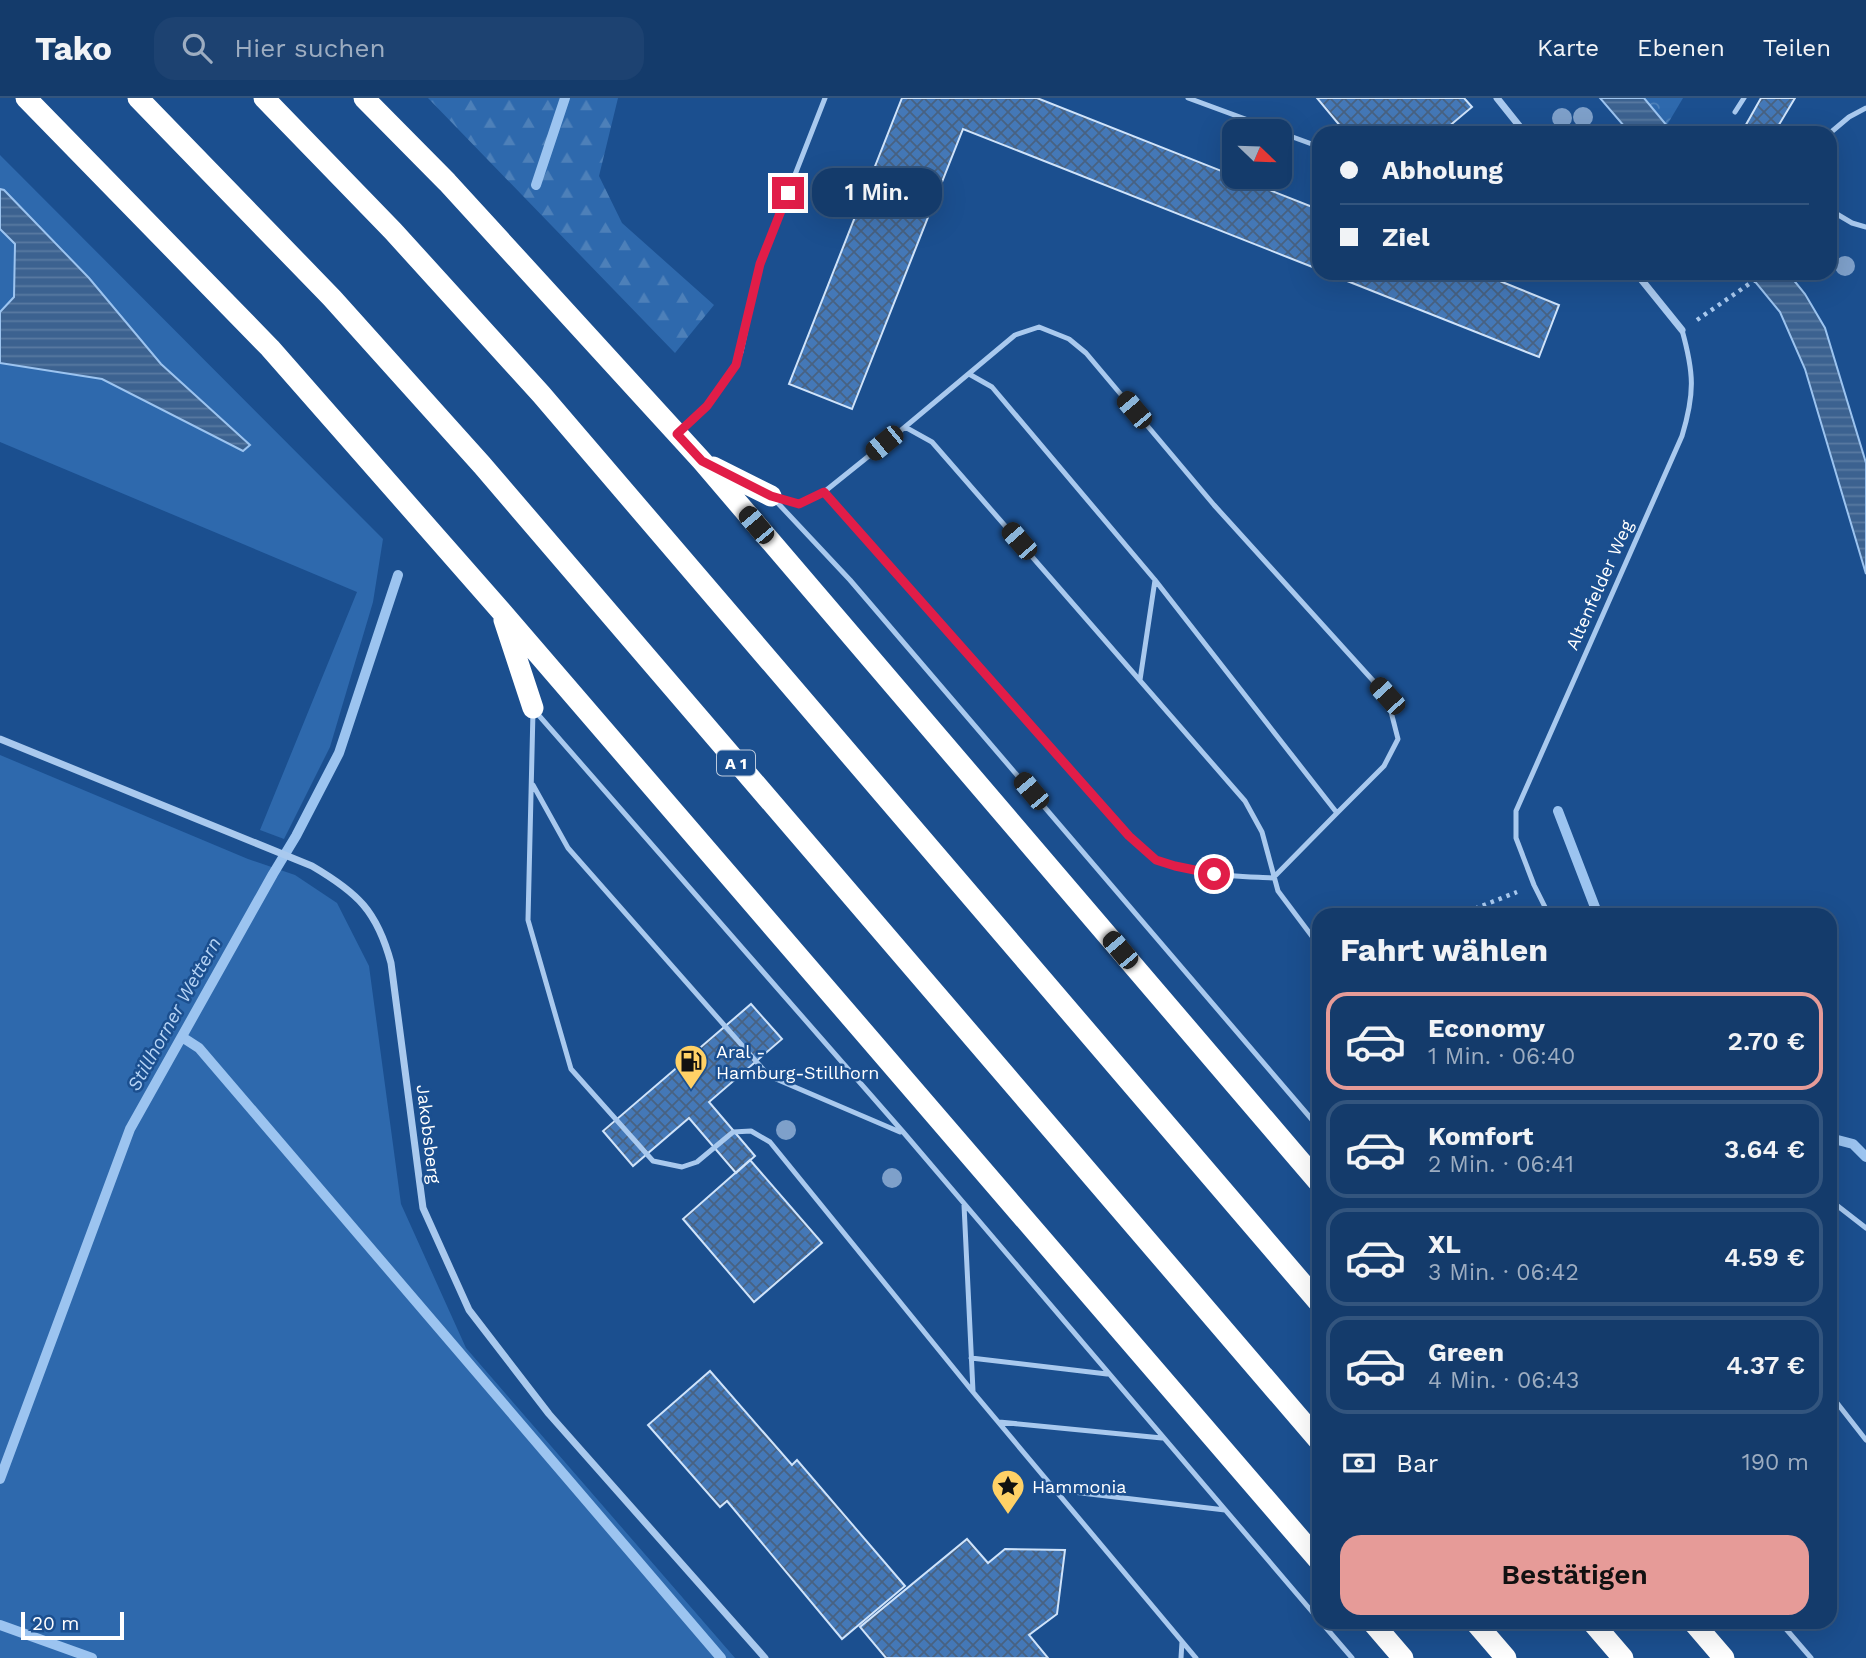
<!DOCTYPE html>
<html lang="de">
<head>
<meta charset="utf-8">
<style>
	body { margin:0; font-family:"Work Sans",sans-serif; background:#1d4271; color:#f1f3f6; height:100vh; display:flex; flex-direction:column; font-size:26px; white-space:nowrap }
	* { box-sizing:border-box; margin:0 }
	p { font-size:23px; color:#9dadc1 }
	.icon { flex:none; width:38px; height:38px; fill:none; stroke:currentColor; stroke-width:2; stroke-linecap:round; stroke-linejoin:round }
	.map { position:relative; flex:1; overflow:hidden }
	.panel { position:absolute; left:1312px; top:810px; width:525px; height:721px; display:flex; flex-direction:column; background:#143b6b; border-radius:21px; box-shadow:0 7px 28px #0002,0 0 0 2px #33557e }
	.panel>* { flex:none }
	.guide { position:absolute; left:1312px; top:28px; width:525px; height:154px; border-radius:21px; box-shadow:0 7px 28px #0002,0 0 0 2px #33557e; display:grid; align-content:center; height:154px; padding:0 28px; background:#143b6b }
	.needle { width:46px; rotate:113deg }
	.fabs { position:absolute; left:1222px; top:21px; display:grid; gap:14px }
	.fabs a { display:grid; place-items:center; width:70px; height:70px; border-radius:14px; background:#143b6b; box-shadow:0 7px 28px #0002,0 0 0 2px #33557e; font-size:35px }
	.scale { position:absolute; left:21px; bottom:18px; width:103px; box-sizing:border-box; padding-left:7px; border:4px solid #fff; border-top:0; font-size:19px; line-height:24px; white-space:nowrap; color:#fff; -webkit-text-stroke:5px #1b4f8f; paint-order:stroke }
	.end { position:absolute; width:32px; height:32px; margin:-16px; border:9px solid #e11d48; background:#fff; box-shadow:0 0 0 4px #fff }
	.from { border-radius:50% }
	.bubble { position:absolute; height:49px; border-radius:21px; background:#143b6b; box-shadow:0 7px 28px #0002,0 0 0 2px #33557e; font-size:23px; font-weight:600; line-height:49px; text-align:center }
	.car { position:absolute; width:21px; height:42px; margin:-21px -10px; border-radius:9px; box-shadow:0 0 5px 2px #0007; background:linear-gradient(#222 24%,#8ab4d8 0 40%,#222 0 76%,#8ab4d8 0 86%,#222 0) }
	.guide b { display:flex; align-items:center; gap:24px; height:66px; font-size:26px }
	.guide b+b { border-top:2px solid #33557e }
	.guide i { width:18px; height:18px; background:#f1f3f6 }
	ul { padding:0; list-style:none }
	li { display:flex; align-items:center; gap:21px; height:98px; margin:0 14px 10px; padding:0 14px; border:4px solid #33557e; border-radius:21px }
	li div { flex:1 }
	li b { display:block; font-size:26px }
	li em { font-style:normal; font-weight:600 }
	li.active { border-color:#e69b98 }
	li>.icon { width:63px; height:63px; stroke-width:1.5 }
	h2 { padding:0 28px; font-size:32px; line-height:84px }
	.pay { display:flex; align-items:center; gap:18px; height:77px; padding:0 28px; font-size:26px }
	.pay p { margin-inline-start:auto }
	.button { display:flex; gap:14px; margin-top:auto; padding:14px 28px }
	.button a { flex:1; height:80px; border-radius:21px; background:#e69b98; color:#111; font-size:28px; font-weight:600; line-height:80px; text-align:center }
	header { display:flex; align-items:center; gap:42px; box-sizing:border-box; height:98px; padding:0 35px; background:#143b6b; border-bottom:2px solid #33557e }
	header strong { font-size:33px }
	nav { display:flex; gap:38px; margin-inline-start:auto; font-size:24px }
	.search { width:490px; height:63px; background:#1d4271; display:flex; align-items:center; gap:18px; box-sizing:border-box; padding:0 24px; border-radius:21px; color:#9dadc1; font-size:26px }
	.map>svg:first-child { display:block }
</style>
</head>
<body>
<header>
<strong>Tako</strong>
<div class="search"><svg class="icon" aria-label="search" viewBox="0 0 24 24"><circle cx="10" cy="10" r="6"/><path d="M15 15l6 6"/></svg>Hier suchen</div>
<nav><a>Karte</a><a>Ebenen</a><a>Teilen</a></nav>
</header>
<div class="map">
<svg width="1866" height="1560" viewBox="0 0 1866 1560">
	<defs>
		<pattern id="forest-firs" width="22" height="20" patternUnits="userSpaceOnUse" patternTransform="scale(1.75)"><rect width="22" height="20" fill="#2e69ad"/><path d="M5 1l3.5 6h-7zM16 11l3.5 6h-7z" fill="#4d80b9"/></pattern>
		<pattern id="park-crowns" width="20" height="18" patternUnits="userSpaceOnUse" patternTransform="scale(1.75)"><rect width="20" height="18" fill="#2e69ad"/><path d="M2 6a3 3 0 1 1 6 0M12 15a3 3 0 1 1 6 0" fill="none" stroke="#4d80b9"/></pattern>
		<pattern id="water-rules" width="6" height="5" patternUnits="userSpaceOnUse" patternTransform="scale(1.75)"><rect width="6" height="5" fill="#3c6290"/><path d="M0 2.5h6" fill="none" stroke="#597aa1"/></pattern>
		<pattern id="building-cross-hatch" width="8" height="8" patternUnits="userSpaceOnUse" patternTransform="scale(1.75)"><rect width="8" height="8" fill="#4478b7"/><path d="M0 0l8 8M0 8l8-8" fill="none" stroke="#486282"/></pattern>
	</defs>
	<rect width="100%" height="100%" fill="#1b4f8f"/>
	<path fill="#2e69ad" d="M0 57 383 441 373 504 330 649 284 741 260 732 357 494 0 344Z
		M0 657 248 761 295 777 337 805 369 868 401 1106 466 1250 735 1560H0Z"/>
	<path fill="url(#forest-firs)" d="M428 0H618L599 78 622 125 714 207 675 255Z"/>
	<path fill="url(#park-crowns)" d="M1644 0H1683L1667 27Z"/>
	<path fill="url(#water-rules)" stroke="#9cc4f0" stroke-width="2" d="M1600 0H1644L1673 35H1630Z
		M0 91 4 92 89 180 161 266 250 347 243 353 102 281 0 265V214L14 199 15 146 0 131Z
		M1748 175H1788L1805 196 1825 230 1866 365V476L1805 271 1780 214Z"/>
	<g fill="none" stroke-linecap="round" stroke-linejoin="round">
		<path stroke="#9cc4f0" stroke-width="10" d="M536 87 565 0
			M1558 713 1598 817
			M182 939 199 950 721 1560
			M1830 1040 1853 1046 1866 1059
			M0 1381 130 1031 273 776 296 738 339 655 398 477
			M0 1527 92 1560"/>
	</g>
	<path fill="url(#building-cross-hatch)" stroke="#cfe3fa" stroke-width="2" d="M902 0H1037L1320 112V172L963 31 852 311 789 286Z
		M1317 0H1464L1472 9 1441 35H1346Z
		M1761 0H1795L1774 35H1748L1743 32Z
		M1327 175H1480L1559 207 1539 259Z
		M751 906 782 941 709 1004 755 1058 736 1075 689 1020 633 1068 603 1033Z
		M750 1062 822 1145 754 1204 683 1121Z
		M710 1273 792 1367 797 1362 905 1488 842 1541 727 1403 720 1409 648 1327Z
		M967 1441 988 1465 1005 1451 1065 1452 1057 1516 1029 1537 1048 1560H886L860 1529Z"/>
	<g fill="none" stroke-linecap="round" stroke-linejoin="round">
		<path stroke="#a9c9ee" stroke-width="4.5" stroke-dasharray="3.5 5" stroke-linecap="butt" d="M1697 222 1765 175
			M1459 817 1517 794"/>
		<path stroke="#a9c9ee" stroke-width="5" d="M1188 0 1278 33
			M1735 14 1744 0
			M1279 34 1320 49
			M1830 35 1849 19 1866 10
			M1830 112 1852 125 1866 129
			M905 329 1015 237 1039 229 1069 241 1086 255 1214 407 1387 598 1398 641 1384 668 1337 715
			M681 332C706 309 729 286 741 254L760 166 825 0
			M824 394 1129 738C1139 746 1148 758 1159 763 1194 778 1236 778 1273 780L1337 715 1155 482 992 289 969 276
			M774 399 799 406 824 394 905 329 932 344 1245 703 1262 734 1278 793 1320 849
			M774 401 850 482 1320 1031
			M1140 582 1155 482
			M533 613 528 822 571 971 653 1063 682 1069 697 1064 733 1034 751 1033 770 1044 973 1294 1196 1560
			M535 613 904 1035 1320 1523
			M533 687 568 750 769 978 900 1034
			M1549 817 1534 787 1516 740V713L1682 338C1695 295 1694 275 1682 232
			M1830 1102 1866 1130
			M964 1107 973 1293
			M971 1260 1107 1276
			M1830 1296 1866 1342
			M999 1324 1162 1340
			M1056 1392 1225 1412
			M1321 1524 1352 1560
			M1780 1524 1811 1560
			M1181 1560 1182 1544"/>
		<path stroke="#a9c9ee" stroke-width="7" d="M1497 0 1525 35
			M1636 175 1682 232
			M0 641 312 768C358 795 377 813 391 865L423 1110 469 1212 549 1316 765 1560"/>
		<path stroke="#fff" stroke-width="21" d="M26 0 270 250 501 513 1320 1464
			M138 0 332 200 482 367 1320 1344
			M264 0 393 133 541 296 1320 1206
			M364 0 447 84 702 363 1320 1086
			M713 369 771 398
			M504 522 533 610
			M1372 1524 1403 1560
			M1475 1524 1506 1560
			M1592 1524 1623 1560
			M1693 1524 1724 1560"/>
	</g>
	<g fill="#7ea0ca">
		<circle cx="1583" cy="19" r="10"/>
		<circle cx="1562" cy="20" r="10"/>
		<circle cx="1845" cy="168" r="10"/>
		<circle cx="786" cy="1032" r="10"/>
		<circle cx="892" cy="1080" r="10"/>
	</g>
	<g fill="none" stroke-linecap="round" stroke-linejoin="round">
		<path stroke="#e11d48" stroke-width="9" d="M788 95 760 166 736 267 707 308 677 336 702 363 771 398 799 406 824 394 1129 738 1156 762 1175 768 1214 776"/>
	</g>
	<defs>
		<symbol id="fuel-pin" viewBox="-11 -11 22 30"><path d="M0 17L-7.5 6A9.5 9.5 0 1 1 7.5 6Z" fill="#ffd166" stroke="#1b4f8f"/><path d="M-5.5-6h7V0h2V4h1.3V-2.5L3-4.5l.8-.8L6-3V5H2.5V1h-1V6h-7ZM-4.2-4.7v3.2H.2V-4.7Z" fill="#111"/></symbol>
		<symbol id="sight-pin" viewBox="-11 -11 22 30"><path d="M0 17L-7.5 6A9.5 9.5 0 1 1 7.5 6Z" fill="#ffd166" stroke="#1b4f8f"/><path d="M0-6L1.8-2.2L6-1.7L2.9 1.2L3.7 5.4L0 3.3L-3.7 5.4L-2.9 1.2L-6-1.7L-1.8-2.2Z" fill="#111"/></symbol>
	</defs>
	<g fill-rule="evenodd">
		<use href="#fuel-pin" x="672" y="944" width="38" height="52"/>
		<use href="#sight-pin" x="989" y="1369" width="38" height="52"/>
	</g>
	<g text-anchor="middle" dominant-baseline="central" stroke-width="5" stroke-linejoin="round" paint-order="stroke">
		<rect fill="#1b4f8f" stroke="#bbcadd" stroke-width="2" x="717" y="652.5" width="38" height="25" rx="5"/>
		<g font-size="16" font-weight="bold" fill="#fff">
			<text x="736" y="665">A 1</text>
		</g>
		<g font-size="18" fill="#fff" stroke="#1b4f8f">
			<text transform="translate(1599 487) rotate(-66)">Altenfelder Weg</text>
			<text transform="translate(429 1036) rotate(83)">Jakobsberg</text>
		</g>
		<g font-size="18" fill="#fff" stroke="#1b4f8f" text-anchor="start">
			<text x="716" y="953">Aral -<tspan x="716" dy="21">Hamburg-Stillhorn</tspan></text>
			<text x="1032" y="1388">Hammonia</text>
		</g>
		<g font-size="19" font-style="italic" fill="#b5d3f5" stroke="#1b4f8f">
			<text transform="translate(174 916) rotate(-61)">Stillhorner Wettern</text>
		</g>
	</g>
</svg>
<div class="fabs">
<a><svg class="needle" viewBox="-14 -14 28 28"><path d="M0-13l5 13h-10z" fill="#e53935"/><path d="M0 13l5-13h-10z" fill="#9dadc1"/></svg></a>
</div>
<div class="scale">20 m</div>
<i class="end from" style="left:1214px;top:776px"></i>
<i class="end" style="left:788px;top:95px"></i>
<div class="bubble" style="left:812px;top:70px;width:130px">1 Min.</div>
<i class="car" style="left:1134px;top:312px;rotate:320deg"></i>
<i class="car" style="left:884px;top:345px;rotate:231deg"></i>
<i class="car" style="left:756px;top:427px;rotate:320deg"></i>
<i class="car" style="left:1019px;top:443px;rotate:319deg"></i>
<i class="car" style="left:1387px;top:598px;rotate:318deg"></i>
<i class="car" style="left:1031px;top:693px;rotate:320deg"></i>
<i class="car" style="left:1120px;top:852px;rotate:320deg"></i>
<div class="guide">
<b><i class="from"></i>Abholung</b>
<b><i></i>Ziel</b>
</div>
<section class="panel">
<h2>Fahrt wählen</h2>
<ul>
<li class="active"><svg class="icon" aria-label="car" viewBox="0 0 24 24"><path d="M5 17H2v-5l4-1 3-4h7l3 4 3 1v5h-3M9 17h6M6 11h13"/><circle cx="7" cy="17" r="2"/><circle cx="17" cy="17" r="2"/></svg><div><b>Economy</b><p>1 Min. · 06:40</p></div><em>2.70 €</em></li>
<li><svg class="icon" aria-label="car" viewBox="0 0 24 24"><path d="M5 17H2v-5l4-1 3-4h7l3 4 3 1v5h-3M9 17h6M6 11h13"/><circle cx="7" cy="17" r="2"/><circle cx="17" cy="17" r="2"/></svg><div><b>Komfort</b><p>2 Min. · 06:41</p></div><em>3.64 €</em></li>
<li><svg class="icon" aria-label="car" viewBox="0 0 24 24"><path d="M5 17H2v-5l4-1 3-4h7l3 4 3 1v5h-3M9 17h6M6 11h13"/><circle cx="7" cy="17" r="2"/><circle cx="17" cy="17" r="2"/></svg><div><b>XL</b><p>3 Min. · 06:42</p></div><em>4.59 €</em></li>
<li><svg class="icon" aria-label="car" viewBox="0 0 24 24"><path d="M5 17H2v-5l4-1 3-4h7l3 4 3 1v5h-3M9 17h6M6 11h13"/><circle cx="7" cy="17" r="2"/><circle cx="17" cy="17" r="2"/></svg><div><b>Green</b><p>4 Min. · 06:43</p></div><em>4.37 €</em></li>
</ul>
<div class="pay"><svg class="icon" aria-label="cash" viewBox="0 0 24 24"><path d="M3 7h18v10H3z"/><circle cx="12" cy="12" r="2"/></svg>Bar<p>190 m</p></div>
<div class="button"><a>Bestätigen</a></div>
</section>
</div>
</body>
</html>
